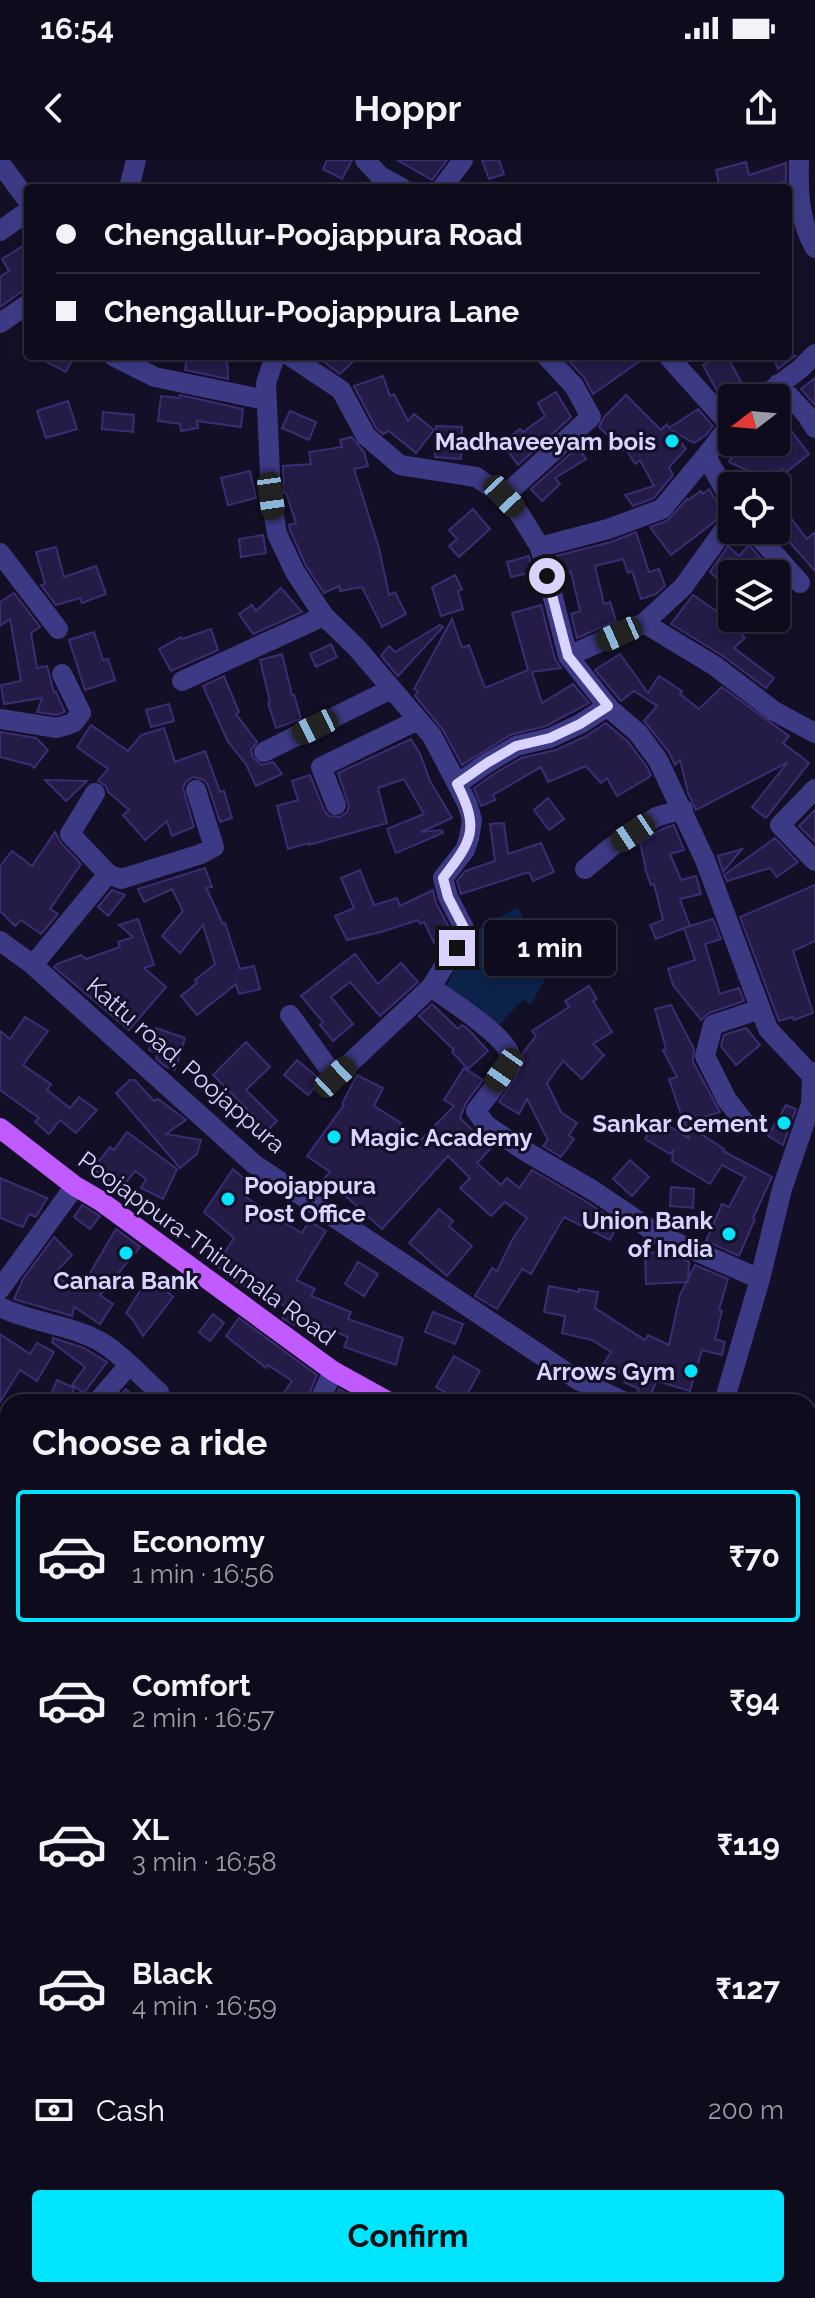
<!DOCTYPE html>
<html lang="en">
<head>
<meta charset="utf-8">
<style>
	body { margin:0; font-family:Raleway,sans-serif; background:#1c1929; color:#f1f3f6; height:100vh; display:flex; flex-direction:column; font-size:30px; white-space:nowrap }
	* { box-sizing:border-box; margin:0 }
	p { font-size:26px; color:#9b9ba3 }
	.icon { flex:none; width:44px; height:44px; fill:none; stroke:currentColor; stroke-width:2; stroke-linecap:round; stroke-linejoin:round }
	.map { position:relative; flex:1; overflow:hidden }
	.side { position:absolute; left:0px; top:1234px; width:816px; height:904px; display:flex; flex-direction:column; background:#0e0b1c; border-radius:24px 24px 0 0; box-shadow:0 4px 12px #0003,0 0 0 2px #2e2b3b }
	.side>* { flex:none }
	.guide { position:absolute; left:24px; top:24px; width:768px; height:176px; border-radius:8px; box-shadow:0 4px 12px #0003,0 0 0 2px #2e2b3b; display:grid; align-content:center; height:176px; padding:0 32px; background:#0e0b1c }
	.needle { width:52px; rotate:254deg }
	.fabs { position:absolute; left:718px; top:224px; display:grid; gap:16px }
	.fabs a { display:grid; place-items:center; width:72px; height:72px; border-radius:8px; background:#0e0b1c; box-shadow:0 4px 12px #0003,0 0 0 2px #2e2b3b; font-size:40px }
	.end { position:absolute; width:36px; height:36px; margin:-18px; border:10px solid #d9d4ff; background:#111; box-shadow:0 0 0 4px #111 }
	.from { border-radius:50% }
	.bubble { position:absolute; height:56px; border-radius:8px; background:#0e0b1c; box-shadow:0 4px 12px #0003,0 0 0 2px #2e2b3b; font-size:26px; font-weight:700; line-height:56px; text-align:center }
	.car { position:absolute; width:24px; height:48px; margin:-24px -12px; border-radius:10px; box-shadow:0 0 6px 2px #0007; background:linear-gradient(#222 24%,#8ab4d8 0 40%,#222 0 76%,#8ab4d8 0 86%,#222 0) }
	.guide b { display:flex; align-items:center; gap:28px; height:76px; font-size:30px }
	.guide b+b { border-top:2px solid #2e2b3b }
	.guide i { width:20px; height:20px; background:#f1f3f6 }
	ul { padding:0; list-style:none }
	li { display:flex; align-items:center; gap:24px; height:132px; margin:0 16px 12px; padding:0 16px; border:4px solid transparent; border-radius:8px }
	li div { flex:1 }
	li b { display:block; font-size:30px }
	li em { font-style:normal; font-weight:700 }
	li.on { border-color:#00e5ff }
	li>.icon { width:72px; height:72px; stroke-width:1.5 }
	h2 { padding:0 32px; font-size:36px; line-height:96px }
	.pay { display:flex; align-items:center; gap:20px; height:88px; padding:0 32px; font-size:30px }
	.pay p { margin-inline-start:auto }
	.primary-button { display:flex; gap:16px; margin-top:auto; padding:16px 32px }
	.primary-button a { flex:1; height:92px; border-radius:8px; background:#00e5ff; color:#111; font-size:32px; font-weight:700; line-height:92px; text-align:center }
	.status { display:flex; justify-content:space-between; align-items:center; height:56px; padding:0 40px; background:#0e0b1c; direction:ltr }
	.status svg { height:22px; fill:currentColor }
	header { display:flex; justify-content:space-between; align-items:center; height:104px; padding:0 32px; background:#0e0b1c; font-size:36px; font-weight:700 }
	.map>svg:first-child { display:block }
</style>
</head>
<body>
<div class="status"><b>16:54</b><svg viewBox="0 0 49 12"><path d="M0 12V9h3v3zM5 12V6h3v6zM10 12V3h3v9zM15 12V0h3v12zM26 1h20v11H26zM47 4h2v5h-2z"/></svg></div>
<header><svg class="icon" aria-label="back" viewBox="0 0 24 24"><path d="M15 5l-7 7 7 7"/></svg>Hoppr<svg class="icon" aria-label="share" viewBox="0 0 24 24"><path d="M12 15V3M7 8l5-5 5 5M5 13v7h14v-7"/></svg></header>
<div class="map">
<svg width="815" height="2138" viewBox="0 0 815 2138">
	<rect width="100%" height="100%" fill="#130f26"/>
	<path fill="#0c2248" d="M518 747 548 813 531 845 523 840 496 868 446 827 473 772Z"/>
	<path fill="#241b47" stroke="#3b2d73" stroke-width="2" d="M327 0H352L342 19 323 9Z
		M397 0H447L432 20Z
		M482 0H499L504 14 489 19Z
		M746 2 749 15 786 3V21L763 28H717L716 25 719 24 716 10Z
		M28 83V127L0 147V117L9 111 2 99Z
		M35 196H74L66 212Z
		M187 196H227L228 219 185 210Z
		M316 196H359L340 214Z
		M564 196H647L593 234 584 217Z
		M719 196H727L747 233 739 238H732V242L728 244 718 233 703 205Z
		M773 196H795L778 209Z
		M383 216 390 236 394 234 408 261 414 254 434 270 416 293 389 271 383 274 376 268 354 226Z
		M815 218V245L801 229Z
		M556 232 571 257 518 305 502 283 520 269 523 272 545 256 538 243Z
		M180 235 243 249 241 267 197 261 198 268 181 271 180 264 158 261 161 236 179 238Z
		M626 235 661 270 667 264 669 268 698 249 713 266 706 275 694 283 671 270 686 289 669 307 673 315 654 338 633 346 625 335 654 326 640 300 635 304 625 288 623 290 599 267 604 257Z
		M68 241 77 269 46 278 37 251Z
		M290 251 316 262 309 280 282 268Z
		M103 252 134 255 133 272 102 269Z
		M787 265 809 294 785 313 782 309 767 320 729 302 737 285 752 292 765 282H776V273Z
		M436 266 462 267 461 299 435 297Z
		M352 277 364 292 368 306 354 309 379 388 389 435 395 432 406 454 382 467 362 427 340 431 339 426 324 433 306 406 290 370 289 365 296 363 286 333H284L283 306 311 304 309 292 342 287 340 280Z
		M578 287 586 299 555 318 560 324 542 341 531 329Z
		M250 311 256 338 228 345 221 318Z
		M709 329 722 351 714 362 671 395 650 367 667 361 687 339 688 340 701 331 703 334Z
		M473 349 490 369 459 397 449 386 457 379 449 370Z
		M784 349 807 379 815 372V411L785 377 782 378 776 370V356Z
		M636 372 649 412 659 409 665 426 656 434 641 439 632 411 628 413 623 399 595 406 604 444 610 442 616 461 577 478 571 454 580 451 571 412 561 415 556 396 611 382Z
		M263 375 266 393 241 397 239 379Z
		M749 385 775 414H732V431L710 412 728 386 739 396Z
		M56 387 64 417 96 406 106 434 82 443 80 438 56 445 41 425 45 424 36 392Z
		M529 396 533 412 511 417 507 402Z
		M455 415 462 429 458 431 463 449 441 456 432 427Z
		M281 428 302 452 253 474 239 454 252 445 256 451Z
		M14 433 40 467 31 473 37 508 47 506 54 532H56L65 552 56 555 37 552 42 538 4 544 1 525 21 521 10 459 0 466V442Z
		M693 435 729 460 745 478 734 488 774 518 766 528 723 496 671 464Z
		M541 445 555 499 561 508 532 512 542 543 573 524 589 543 546 566 510 575 462 605 443 570 415 536 418 531 414 529 452 459 462 488 469 485 485 528 528 510 512 453Z
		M440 465 443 467 398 516 381 496 389 486 395 492Z
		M211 469 218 490 171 511 159 489 181 477 182 479Z
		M94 472 103 500 108 499 115 520 85 530 69 480Z
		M331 484 337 497 316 507 310 494Z
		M282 494 292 535H294L301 559 276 568 268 543 270 542 260 500Z
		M620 494 648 533 659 516 682 531 680 534 699 549 722 527 789 576 783 583 809 603 766 658 752 647 788 602 696 650 688 633 680 600 675 605 669 592 644 561 657 546 634 531 621 541 595 510Z
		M224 516 239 552 236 554 257 582 251 590 253 598 262 605 273 602 282 614 256 626 246 604 228 582 203 526Z
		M169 544 174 561 151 567 146 550Z
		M606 563 628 582 647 607 651 615 648 618 617 636 607 618 601 623 586 606 548 622 541 607 493 635 495 640 481 646 474 628 494 614 521 598 556 590 586 576Z
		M91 565 128 591 141 575 164 568 175 602 205 591 220 632 224 631 232 658 220 662 208 625 204 620 193 617 186 622 183 628 194 667 172 676 167 661 145 680 123 655 129 650 108 632 106 626 98 621 108 609 77 587Z
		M0 572 36 578 48 590 34 608 31 605 0 597Z
		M411 579 420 594 430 621 452 658 421 672 442 670 443 673 396 693 387 669 424 654 404 619 378 628 387 663 309 685V683L288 689 277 646 298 640 292 621 310 615 324 650 329 656 340 657 347 652 349 646 338 613Z
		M45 620 87 621 66 641Z
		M548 638 564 659 549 670 534 650Z
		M815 650V682L799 666Z
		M504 663 508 694 541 683 554 712 533 721 529 712 461 734 457 721 465 711 495 701 490 664Z
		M674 665 684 690 670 694 681 720 696 716 701 734 680 739 690 766 656 779 650 765 663 760 654 724 651 725 645 709H646L640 683 662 669Z
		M55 672 61 683 81 704 50 749 58 754 41 774 21 760 15 766 0 751V706L12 691 32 706Z
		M775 678 798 702 777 717 770 708 727 721 724 715Z
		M742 689 723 712 718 696Z
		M205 708 212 727 206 728 223 764 225 763 240 809 254 806 260 829 239 834 236 824 197 855 181 836 197 823 195 820 215 804 203 765 180 793 162 776 183 751 172 729 144 742 138 729Z
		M360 710 374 745 397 738 400 746 433 730 436 743 451 771 447 777 434 783 424 762 420 764 418 760 381 772 347 780 335 756 354 748 341 718Z
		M815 725V781L793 791 813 853 794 860 793 857 779 861 740 757Z
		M112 730 125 735 108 756 98 747Z
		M138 759 154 805 144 808 166 827 129 870 54 807 57 804 81 795 86 799 120 787 118 782 133 777 119 765Z
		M713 759 721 779 705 784 720 834 739 828 744 841 709 853 701 860 673 825 668 809 695 800 684 768Z
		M575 778 584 808 562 815 553 784Z
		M355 794 378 824 401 803 418 822 380 856 350 822 331 837 353 864 333 881 320 865 323 862 301 836Z
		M589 826 597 839 593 841 612 872 593 884 604 895 582 919 563 901 547 923 561 952 577 963 569 975 574 979 561 997 543 986 548 980 527 939 519 954 499 942 516 917 523 901 522 894 536 876 532 871 569 847 565 841Z
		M432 844 458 869 462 865 469 870 488 891 468 909 452 892 454 890 419 856Z
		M671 845 694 889 693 902 720 952 684 963 669 919 677 917 663 890 666 889 655 849Z
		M25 857 48 871 23 905 51 924 47 930 70 948 79 937 97 950 76 973 60 960 49 974 35 962 39 958 0 930V871L10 879Z
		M156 868 185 878 175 910 165 906 156 899 158 893 149 890Z
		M746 868 760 885 736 905 721 886 724 875Z
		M246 882 270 907 246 930 277 961 264 974 248 958 252 954 213 915Z
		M297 900 321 920 308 935 284 915Z
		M464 908 483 920 466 943 460 958 491 988 477 1003 501 1025 507 1018 519 1028 532 1010 587 1042 618 1063 610 1080 564 1057 531 1114 522 1109 497 1149 475 1136 492 1108 497 1111 512 1080 527 1058 505 1042 491 1056 460 1028 470 1018 448 996 382 1069 339 1030 337 1032 323 1020 330 1012 307 996 344 945 342 944 357 915 383 928 374 946 401 963 399 966 418 983 454 946 444 940Z
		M130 920H135L154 941 158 939 186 960 166 974 201 980 197 994 180 1008 116 933Z
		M786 945 796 949 783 985 768 976Z
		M657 959 689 978 684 963 724 989 723 991 772 1017 753 1058 755 1059 739 1096 706 1081 722 1044 729 1047 745 1017 722 1005 710 1024 672 1001 673 991 670 994 645 979Z
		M127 972 177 1009 163 1039 141 1028 146 1019 135 1011 121 1029 93 1009 110 987 114 990Z
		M630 1000 649 1017 632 1036 613 1019Z
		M233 1009 252 1026 246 1037 279 1060 302 1073 309 1061 326 1071 296 1120 315 1129 311 1136 351 1152 348 1159 403 1178 396 1205 344 1187 348 1177 299 1156 294 1165 282 1158 288 1148 260 1131 258 1134 236 1122 238 1119 216 1106 234 1078 204 1052Z
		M0 1018 47 1038 36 1057 29 1054 23 1067 0 1058Z
		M671 1027 694 1029 693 1048 670 1046Z
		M82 1045 100 1056 90 1069 74 1057Z
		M439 1049 453 1061 449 1066 472 1086 447 1116 409 1083Z
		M116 1069 140 1087 100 1135 113 1144 100 1164 74 1147 72 1156 14 1139 23 1119 54 1077 72 1095 53 1115 80 1130Z
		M666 1092 689 1102 688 1122 646 1124 645 1093Z
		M358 1102 378 1114 364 1136 345 1124Z
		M695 1105 728 1119 719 1150 722 1151 715 1179 725 1182 722 1195 702 1190 690 1231 657 1221 647 1242 638 1241 636 1235 639 1229 624 1222 627 1217 604 1203 611 1192 592 1180 562 1173 565 1156 544 1152 549 1126 579 1132V1129L598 1132 595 1148 645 1180 648 1175 669 1185 680 1135Z
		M150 1115 173 1137 143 1176 133 1160 126 1153Z
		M433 1152 463 1164 455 1184 425 1172Z
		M213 1154 224 1163 210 1181 199 1172Z
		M239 1158 317 1215 306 1242H295L283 1234 292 1221 268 1205 266 1208 226 1176Z
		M0 1174 30 1194 37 1183 54 1192 37 1221 20 1210 0 1242Z
		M53 1178 84 1188 107 1202 84 1233 72 1225 85 1207 52 1182Z
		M454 1196 480 1211 463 1242 436 1227Z
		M57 1220 74 1228 69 1242H48Z
		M126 1229 138 1242H114Z
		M339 1229 362 1242H333Z"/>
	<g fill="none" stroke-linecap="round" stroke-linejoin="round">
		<path stroke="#3d3a85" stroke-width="20" d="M365 0 380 16 402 28
			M799 0C798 31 799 61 815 88
			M0 3 28 41
			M129 28 136 0
			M442 28 463 0
			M0 71 28 51
			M0 163 28 144
			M113 196 155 217 266 240
			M275 196 266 223 271 336 277 374 295 412 324 456 357 488 432 576 467 643 472 660 469 678 465 690 443 718 448 737 464 768V774L431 827C446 838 513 880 510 898 508 913 485 938 476 951L486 965 525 991 594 1031 659 1075 760 1119
			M290 196 341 230 366 276 400 305 476 317 504 336 519 353 540 387 568 496 609 548 638 573 658 600 705 700 768 869 812 916
			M668 196 729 264
			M778 224 806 254 815 268
			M761 238 800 209 815 194
			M706 296 732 343
			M504 336 591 257 574 226 546 196
			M753 370 800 423
			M540 387 608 369 662 349 706 296 732 262
			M0 393 58 469
			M644 463 715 506 774 551 815 573
			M568 496 644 463 683 427 732 359
			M182 521 324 456
			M0 559 57 568 73 563 81 553 62 514
			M264 592 391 529
			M457 624 487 603 516 586 550 578 580 564 608 546
			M815 629 780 665 815 701
			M95 633 70 674 108 714
			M336 645 321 607 418 560
			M585 709 610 688 656 657 683 649
			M0 781 33 805 254 1004 578 1220 625 1242
			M33 805 108 714 121 719 201 694 214 687 196 630
			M290 855 335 917 431 827
			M745 963 727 940 705 896 713 865 760 849
			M0 1129 75 1026
			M0 1147C32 1163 72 1165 101 1182 123 1195 140 1216 159 1232
			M97 1242 129 1205
			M319 1242 333 1211
			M724 1242 760 1119 782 1029 811 944 812 916 815 912
			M0 1531 8 1530
			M808 1586 815 1588
			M8 1652C3 1679 2 1707 8 1733
			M0 1886 8 1897
			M0 1928 8 1922
			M808 1968 815 1990
			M808 2018 815 2015
			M338 2130 339 2138
			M674 2130 675 2138
			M115 2138 122 2130
			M590 2138 627 2130"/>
		<path stroke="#c25bff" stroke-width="20" d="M0 968 75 1026 99 1040 333 1211 389 1242
			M808 1441 815 1443"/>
	</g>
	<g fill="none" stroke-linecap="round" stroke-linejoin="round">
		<path stroke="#d9d4ff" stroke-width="10" d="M457 788 464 774V768L448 737 443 718C472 681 480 669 457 624L487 603 516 586 550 578 580 564 608 546 568 496 547 416"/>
	</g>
	<g fill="#00e5ff" stroke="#130f26" stroke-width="3">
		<circle cx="672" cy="281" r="8"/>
		<circle cx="784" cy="963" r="8"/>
		<circle cx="334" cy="977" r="8"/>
		<circle cx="228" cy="1039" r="8"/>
		<circle cx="729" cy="1074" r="8"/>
		<circle cx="126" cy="1093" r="8"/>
		<circle cx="691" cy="1211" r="8"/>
	</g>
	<g text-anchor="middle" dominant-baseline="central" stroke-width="6" stroke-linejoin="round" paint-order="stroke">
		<g font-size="24" font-weight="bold" fill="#d9d4ff" stroke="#130f26" text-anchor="end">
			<text x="656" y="281">Madhaveeyam bois</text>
			<text x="768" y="963">Sankar Cement</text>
			<text x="350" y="977" text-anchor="start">Magic Academy</text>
			<text x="244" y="1025" text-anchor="start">Poojappura<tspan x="244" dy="28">Post Office</tspan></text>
			<text x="713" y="1060">Union Bank<tspan x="713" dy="28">of India</tspan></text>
			<text x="126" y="1120" text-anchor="middle">Canara Bank</text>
			<text x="675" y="1211">Arrows Gym</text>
		</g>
		<g font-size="24" fill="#d9d4ff" stroke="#130f26">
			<text transform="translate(186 905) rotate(41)">Kattu road, Poojappura</text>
			<text transform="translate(207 1088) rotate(36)">Poojappura-Thirumala Road</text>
		</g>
	</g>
</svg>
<div class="fabs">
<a><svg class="needle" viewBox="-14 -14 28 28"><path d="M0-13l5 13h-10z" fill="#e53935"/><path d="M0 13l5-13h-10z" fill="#9b9ba3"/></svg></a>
<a><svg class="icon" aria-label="locate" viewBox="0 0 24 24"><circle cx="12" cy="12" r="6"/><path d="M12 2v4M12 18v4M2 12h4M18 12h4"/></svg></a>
<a><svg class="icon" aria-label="layers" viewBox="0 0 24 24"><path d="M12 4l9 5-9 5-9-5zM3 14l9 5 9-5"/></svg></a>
</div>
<i class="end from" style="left:547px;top:416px"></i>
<i class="end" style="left:457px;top:788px"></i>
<div class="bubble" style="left:484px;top:760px;width:132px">1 min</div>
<i class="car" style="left:271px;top:336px;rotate:172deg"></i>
<i class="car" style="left:504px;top:336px;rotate:137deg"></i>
<i class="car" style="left:619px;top:474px;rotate:246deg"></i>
<i class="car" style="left:315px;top:567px;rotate:244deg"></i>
<i class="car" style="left:633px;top:673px;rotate:236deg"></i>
<i class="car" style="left:504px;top:910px;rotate:215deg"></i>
<i class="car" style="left:335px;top:917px;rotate:47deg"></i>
<div class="guide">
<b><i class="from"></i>Chengallur-Poojappura Road</b>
<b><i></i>Chengallur-Poojappura Lane</b>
</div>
<section class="side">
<h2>Choose a ride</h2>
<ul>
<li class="on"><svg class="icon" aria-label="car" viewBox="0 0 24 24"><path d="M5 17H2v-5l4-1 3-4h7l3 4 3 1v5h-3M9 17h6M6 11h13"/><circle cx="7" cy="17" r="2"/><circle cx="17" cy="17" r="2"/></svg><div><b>Economy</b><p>1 min · 16:56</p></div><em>₹70</em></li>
<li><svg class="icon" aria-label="car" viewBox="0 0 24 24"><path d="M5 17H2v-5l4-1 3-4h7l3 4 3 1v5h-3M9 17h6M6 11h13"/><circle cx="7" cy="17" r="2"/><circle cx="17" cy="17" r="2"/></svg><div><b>Comfort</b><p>2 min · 16:57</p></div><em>₹94</em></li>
<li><svg class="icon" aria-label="car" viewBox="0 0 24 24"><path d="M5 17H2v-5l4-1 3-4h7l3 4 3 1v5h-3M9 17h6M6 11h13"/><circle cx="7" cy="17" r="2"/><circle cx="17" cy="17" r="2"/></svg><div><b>XL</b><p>3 min · 16:58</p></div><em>₹119</em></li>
<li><svg class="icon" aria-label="car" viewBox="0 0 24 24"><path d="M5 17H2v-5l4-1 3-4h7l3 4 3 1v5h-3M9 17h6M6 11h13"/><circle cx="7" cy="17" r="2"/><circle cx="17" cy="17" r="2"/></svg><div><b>Black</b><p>4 min · 16:59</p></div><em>₹127</em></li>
</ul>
<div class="pay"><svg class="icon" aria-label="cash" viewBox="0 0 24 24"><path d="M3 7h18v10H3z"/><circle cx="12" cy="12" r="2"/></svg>Cash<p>200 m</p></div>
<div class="primary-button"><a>Confirm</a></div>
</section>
</div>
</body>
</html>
